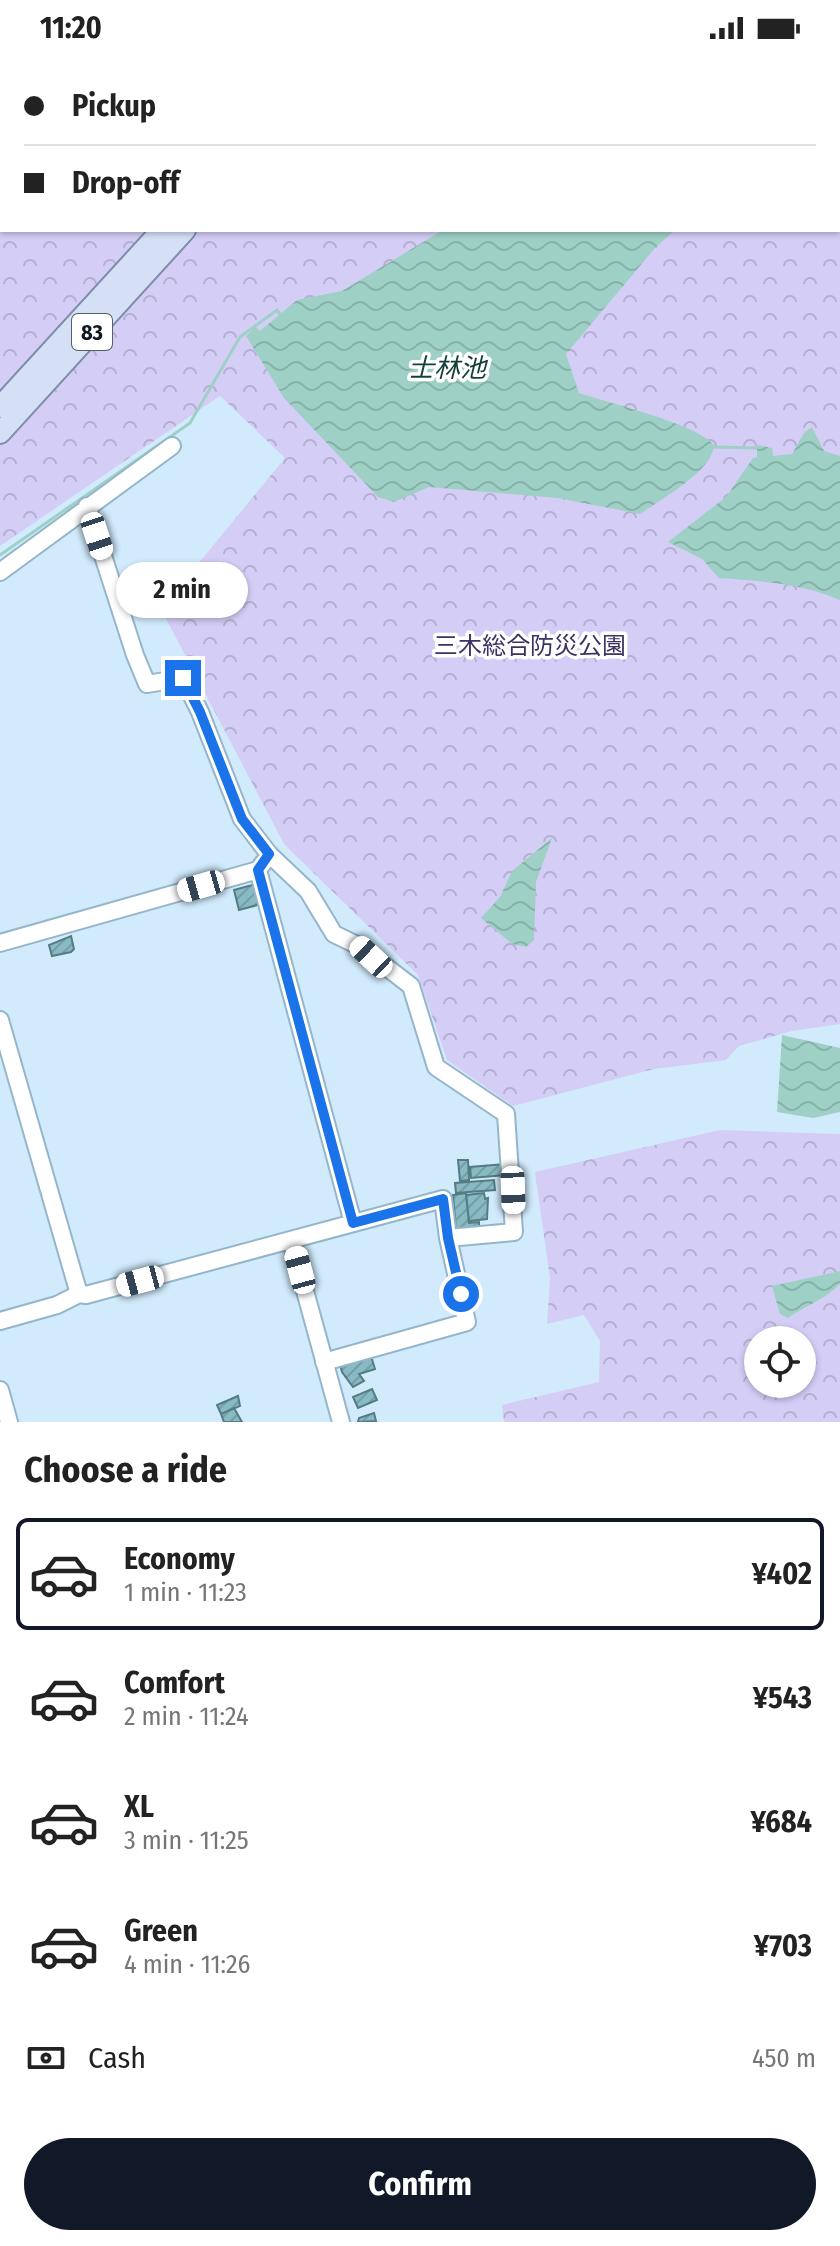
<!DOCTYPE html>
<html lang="en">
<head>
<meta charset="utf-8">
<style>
	body { margin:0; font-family:"Fira Sans Condensed","Noto Sans JP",sans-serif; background:#f6f6f6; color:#222; height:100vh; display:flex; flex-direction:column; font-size:30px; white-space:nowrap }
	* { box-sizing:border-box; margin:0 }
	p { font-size:26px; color:#767676 }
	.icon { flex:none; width:44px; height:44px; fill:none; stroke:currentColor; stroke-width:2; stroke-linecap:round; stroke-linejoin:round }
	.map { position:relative; height:1366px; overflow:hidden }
	.drawer { display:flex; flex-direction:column; background:#fff; flex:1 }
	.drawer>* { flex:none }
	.guide { position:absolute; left:0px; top:0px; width:840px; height:176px; box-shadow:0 2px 6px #0004; display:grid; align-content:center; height:176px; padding:0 24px; background:#fff }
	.buttons { position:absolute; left:744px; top:1270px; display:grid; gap:16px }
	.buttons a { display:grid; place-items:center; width:72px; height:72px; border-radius:50%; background:#fff; box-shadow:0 2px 6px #0004; font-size:40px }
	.end { position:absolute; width:36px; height:36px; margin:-18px; border:10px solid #1a73e8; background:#fff; box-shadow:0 0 0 4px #fff }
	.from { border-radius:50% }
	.bubble { position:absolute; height:56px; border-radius:28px; background:#fff; box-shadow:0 2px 6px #0004; font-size:26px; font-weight:700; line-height:56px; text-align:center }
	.car { position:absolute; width:24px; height:48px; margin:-24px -12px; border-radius:10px; box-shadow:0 0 6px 2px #0007; background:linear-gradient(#fff 24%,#345 0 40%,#fff 0 76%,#345 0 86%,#fff 0) }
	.guide b { display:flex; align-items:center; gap:28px; height:76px; font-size:30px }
	.guide b+b { border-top:2px solid #e0e0e0 }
	.guide i { width:20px; height:20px; background:#222 }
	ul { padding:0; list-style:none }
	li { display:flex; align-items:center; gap:24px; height:112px; margin:0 16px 12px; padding:0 8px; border:4px solid transparent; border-radius:12px }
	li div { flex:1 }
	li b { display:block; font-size:30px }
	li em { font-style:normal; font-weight:700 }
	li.active { border-color:#111827 }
	li>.icon { width:72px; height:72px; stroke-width:1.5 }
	h2 { padding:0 24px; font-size:36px; line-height:96px }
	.pay { display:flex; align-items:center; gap:20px; height:88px; padding:0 24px; font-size:30px }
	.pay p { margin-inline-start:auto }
	.action { display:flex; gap:16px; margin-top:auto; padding:16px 24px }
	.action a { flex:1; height:92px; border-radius:48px; background:#111827; color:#fff; font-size:32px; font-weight:700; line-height:92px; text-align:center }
	.status { display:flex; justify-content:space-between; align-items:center; height:56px; padding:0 40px; background:#fff; direction:ltr }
	.status svg { height:22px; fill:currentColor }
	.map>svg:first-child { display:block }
</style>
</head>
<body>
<div class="status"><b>11:20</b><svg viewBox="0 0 49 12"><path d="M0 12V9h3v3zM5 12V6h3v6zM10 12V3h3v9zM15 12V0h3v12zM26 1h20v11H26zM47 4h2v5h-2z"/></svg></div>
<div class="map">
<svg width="840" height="1366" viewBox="0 0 840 1366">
	<defs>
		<pattern id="forest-crowns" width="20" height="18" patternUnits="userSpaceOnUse" patternTransform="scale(2)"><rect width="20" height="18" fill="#d4cdf5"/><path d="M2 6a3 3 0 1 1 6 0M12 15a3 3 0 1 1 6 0" fill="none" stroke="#b5afd2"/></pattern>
		<pattern id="water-waves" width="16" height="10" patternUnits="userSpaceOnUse" patternTransform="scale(2)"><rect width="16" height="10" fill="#9ed0c6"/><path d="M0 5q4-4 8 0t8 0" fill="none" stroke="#87b2aa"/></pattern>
		<pattern id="building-hatch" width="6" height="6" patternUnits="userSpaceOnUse" patternTransform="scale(2)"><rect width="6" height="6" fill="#88bac3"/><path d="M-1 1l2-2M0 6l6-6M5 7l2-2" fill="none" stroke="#749fa7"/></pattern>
	</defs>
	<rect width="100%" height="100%" fill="#d1ebfd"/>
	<path fill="url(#forest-crowns)" fill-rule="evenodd" d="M0 0H840V968L792 975 739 990 726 1004 654 1013 513 1050 447 1004 418 919 284 788 161 553 285 402 220 340 0 490ZM2 2H838V174H2Z
		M720 1074 840 1078V1215L772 1231 788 1262C805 1250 826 1243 840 1228V1366H504L502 1349 599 1326 600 1285 584 1259 547 1268 550 1222 535 1116ZM758 1284H802V1328H758Z"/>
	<path fill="url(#water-waves)" d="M443 174H675L655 192 566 298 579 337C609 347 697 368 714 389 713 415 661 443 640 458L558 442 429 431 394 446 378 441 284 342 246 280 256 271 260 275 297 244 342 235Z
		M812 371 824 395 840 400V544C801 527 761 525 719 522L702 503 668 486 726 441 753 402 757 401V389L772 392 773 400 792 398 804 377Z
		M552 782 536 826 534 884 526 891 512 888 481 862 500 841 512 815Z
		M782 979 840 992V1056L813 1062 777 1056Z
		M840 1215V1228C826 1243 805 1250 788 1262L780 1258 772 1230Z"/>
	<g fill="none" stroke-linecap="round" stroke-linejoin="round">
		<path stroke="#9ed0c6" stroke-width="3" d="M131 0 137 2
			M714 391 756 392
			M0 499 190 367 240 281 277 254 280 258"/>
	</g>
	<path fill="url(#building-hatch)" stroke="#537c83" stroke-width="2" d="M256 828 261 848 239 854 234 834Z
		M71 880 74 893 71 896 52 900 49 889Z
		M458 1104H468L469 1124 460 1125Z
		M505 1108 506 1119 471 1122 470 1111Z
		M494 1124 495 1134 456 1137 455 1127Z
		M466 1137 469 1167 479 1166V1174L456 1176 453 1139Z
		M484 1137 485 1143 488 1142 487 1163 469 1165 466 1139Z
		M371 1300 375 1313 359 1318 364 1325 353 1331 342 1316 340 1308Z
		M372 1333 377 1344 358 1352 353 1341Z
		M238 1340 240 1350 221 1358 217 1349Z
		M234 1352 242 1366H224L221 1358Z
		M374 1357 376 1365 358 1366 359 1362Z"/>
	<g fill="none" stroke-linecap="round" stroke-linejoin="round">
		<defs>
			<path id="minor" d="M87 450 135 599 147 628 183 622 200 656 242 763 269 798 308 835 334 878 359 890 411 930 436 1011 506 1058 514 1176 448 1182
				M0 516 172 390
				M258 814 353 1167
				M0 887 258 814 264 806
				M0 964 79 1238
				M291 1184 341 1366
				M0 1265 57 1249 79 1238 86 1239 443 1143 448 1182 467 1266 324 1306
				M0 1334 9 1366"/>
			<path id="major" d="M318 2 319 0
				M340 2 342 0
				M0 351 162 174
				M0 377 185 174"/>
		</defs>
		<use href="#minor" stroke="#95b5ca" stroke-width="20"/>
		<use href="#major" stroke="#7d8da9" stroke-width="24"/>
		<use href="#minor" stroke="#fff" stroke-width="16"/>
		<use href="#major" stroke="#d5e0f7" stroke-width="20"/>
	</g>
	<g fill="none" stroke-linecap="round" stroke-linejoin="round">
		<path stroke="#1a73e8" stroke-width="10" d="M183 622 200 656 242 763 269 798 258 814 353 1167 443 1143 448 1182 461 1238"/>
	</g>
	<g text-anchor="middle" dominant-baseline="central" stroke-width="7" stroke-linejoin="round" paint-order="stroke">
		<rect fill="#fff" stroke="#565f64" stroke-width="2" x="72" y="258" width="40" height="36" rx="6"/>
		<g font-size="22" font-weight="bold" fill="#0e1a22">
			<text x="92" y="276">83</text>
		</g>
		<g font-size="24" fill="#3e3163" stroke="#fff">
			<text x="530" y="590">三木総合防災公園</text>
		</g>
		<g font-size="26" font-style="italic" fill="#123f39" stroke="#fff">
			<text x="447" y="312">士林池</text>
		</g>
	</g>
</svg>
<div class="buttons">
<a><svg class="icon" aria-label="locate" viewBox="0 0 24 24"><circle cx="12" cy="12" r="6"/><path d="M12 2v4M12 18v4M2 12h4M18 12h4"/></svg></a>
</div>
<i class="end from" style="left:461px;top:1238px"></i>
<i class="end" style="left:183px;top:622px"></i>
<div class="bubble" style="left:116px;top:506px;width:132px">2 min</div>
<i class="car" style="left:97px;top:480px;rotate:162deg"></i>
<i class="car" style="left:201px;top:830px;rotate:254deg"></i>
<i class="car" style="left:371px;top:901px;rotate:313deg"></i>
<i class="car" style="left:513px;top:1134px;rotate:178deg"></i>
<i class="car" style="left:300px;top:1214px;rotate:345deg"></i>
<i class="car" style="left:140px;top:1225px;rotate:255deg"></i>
<div class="guide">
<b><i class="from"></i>Pickup</b>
<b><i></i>Drop-off</b>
</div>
</div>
<section class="drawer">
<h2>Choose a ride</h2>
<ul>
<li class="active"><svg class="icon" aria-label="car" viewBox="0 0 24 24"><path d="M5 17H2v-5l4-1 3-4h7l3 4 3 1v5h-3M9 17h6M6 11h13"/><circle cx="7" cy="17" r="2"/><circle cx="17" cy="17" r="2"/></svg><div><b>Economy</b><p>1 min · 11:23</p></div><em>¥402</em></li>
<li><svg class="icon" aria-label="car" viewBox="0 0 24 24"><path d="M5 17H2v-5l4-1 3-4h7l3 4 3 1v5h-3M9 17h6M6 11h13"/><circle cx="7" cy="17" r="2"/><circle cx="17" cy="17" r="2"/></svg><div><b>Comfort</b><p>2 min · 11:24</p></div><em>¥543</em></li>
<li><svg class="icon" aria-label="car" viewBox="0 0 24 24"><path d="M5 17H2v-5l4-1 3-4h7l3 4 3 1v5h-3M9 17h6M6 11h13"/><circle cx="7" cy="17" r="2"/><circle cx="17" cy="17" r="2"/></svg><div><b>XL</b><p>3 min · 11:25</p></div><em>¥684</em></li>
<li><svg class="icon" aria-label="car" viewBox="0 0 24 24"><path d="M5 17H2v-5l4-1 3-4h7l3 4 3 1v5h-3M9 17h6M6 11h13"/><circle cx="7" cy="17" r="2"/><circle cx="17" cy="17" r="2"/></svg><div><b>Green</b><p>4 min · 11:26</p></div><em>¥703</em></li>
</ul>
<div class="pay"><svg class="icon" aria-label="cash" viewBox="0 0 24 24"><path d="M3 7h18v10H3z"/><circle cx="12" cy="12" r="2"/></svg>Cash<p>450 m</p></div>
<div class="action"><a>Confirm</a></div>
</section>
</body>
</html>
